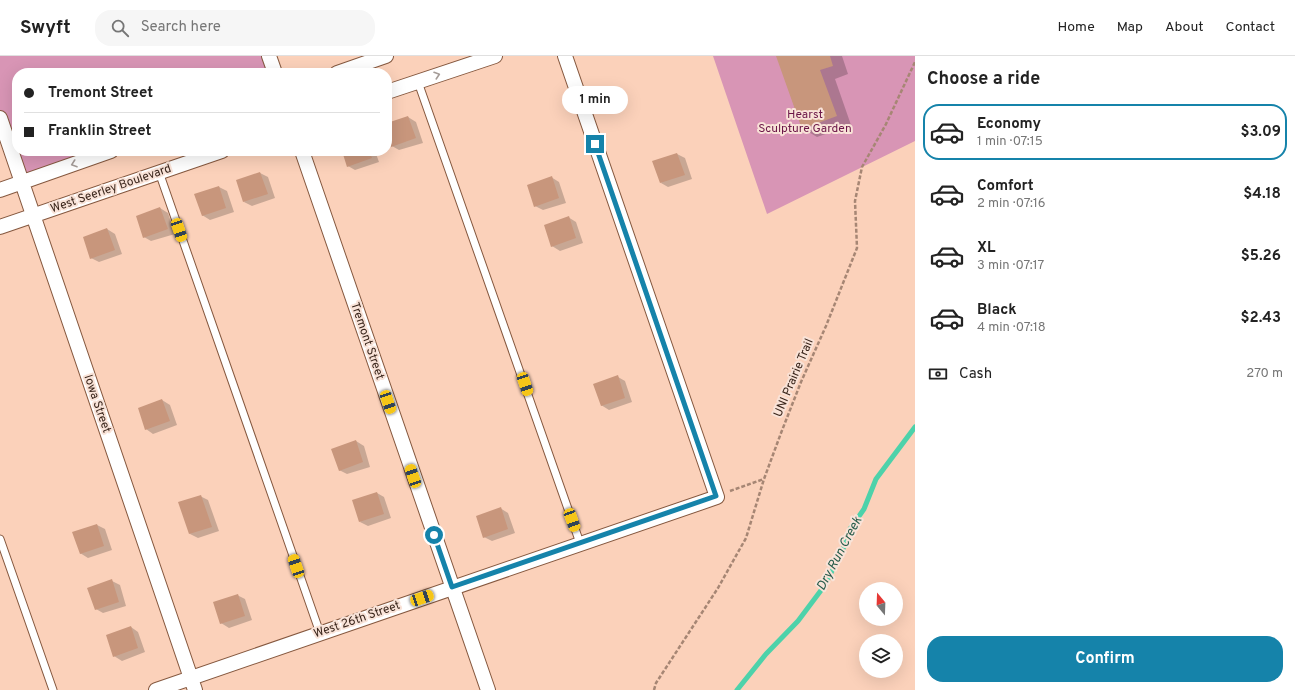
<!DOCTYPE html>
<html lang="en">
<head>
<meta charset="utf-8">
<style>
	body { margin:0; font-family:Overpass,sans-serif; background:#f6f6f6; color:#222; height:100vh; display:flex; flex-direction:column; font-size:15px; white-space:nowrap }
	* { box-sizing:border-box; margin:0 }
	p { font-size:13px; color:#767676 }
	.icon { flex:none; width:22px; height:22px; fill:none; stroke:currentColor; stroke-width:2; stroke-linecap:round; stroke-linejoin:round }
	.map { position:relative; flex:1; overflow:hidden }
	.details { display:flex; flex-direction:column; background:#fff; width:380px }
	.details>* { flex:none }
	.top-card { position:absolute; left:12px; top:12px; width:380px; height:88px; border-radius:16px; box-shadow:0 4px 16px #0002; display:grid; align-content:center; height:88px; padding:0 12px; background:#fff }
	.needle { width:26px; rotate:341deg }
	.controls { position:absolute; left:859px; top:526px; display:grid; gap:8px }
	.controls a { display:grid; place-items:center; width:44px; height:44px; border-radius:50%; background:#fff; box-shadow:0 4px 16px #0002; font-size:20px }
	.end { position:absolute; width:18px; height:18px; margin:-9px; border:5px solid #1583aa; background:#fff; box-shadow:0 0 0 2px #fff }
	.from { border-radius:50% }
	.bubble { position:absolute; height:28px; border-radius:14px; background:#fff; box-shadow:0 4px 16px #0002; font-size:13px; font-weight:700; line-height:28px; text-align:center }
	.car { position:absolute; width:12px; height:24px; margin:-12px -6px; border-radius:5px; box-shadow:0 0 3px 1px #0007; background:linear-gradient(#f5c518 24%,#345 0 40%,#f5c518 0 76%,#345 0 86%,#f5c518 0) }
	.top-card b { display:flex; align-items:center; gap:14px; height:38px; font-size:15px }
	.top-card b+b { border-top:1px solid #e0e0e0 }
	.top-card i { width:10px; height:10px; background:#222 }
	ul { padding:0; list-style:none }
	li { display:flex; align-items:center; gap:12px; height:56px; margin:0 8px 6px; padding:0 4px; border:2px solid transparent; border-radius:16px }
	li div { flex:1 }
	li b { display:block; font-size:15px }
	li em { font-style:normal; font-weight:700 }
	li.current { border-color:#1583aa }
	li>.icon { width:36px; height:36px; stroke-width:1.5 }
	h2 { padding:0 12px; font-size:18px; line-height:48px }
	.pay { display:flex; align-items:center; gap:10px; height:44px; padding:0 12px; font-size:15px }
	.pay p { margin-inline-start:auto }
	.action { display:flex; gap:8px; margin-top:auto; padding:8px 12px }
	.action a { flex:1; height:46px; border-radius:16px; background:#1583aa; color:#fff; font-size:16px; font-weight:700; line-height:46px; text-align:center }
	header { display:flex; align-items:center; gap:24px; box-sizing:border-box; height:56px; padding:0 20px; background:#fff; border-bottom:1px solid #e0e0e0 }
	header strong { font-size:19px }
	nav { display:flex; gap:22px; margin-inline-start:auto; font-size:14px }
	.search { width:280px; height:36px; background:#f6f6f6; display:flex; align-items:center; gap:10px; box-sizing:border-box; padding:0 14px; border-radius:16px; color:#767676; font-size:15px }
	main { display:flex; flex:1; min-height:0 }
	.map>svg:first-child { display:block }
</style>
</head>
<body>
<header>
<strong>Swyft</strong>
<div class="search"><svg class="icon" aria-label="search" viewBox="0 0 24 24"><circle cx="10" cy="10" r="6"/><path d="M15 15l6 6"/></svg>Search here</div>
<nav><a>Home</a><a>Map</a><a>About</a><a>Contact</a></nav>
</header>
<main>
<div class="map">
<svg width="915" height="634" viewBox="0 0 915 634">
	<rect width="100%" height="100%" fill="#fbd1ba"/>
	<path fill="#d895b5" d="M0 0H269L275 17H17V95H111L22 126 0 62Z
		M713 0H915V85L767 158Z"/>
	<path fill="#0003" d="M777 0H842L848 18 835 23 851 69 817 81 802 72Z
		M408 61 416 66 423 87 399 94 392 90 387 76V68Z
		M343 95H375L379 106 355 114 348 110Z
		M677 98 685 102 692 123 668 131 661 127Z
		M260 117 268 121 275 142 252 150 244 146Z
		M551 121 559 126 566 147 543 154 535 150Z
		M219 131 227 135 234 156 210 164 202 159Z
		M160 152 168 157 175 178 151 185 144 181Z
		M568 161 576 166 583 187 560 195 552 190Z
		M107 173 115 178 122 198 99 206 91 202Z
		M618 321 625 325 632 346 609 354 601 349Z
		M162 344 170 349 177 369 153 378 146 373Z
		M356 385 364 390 370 411 347 418 339 414Z
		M377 437 384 441 391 462 368 470 360 466Z
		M200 440 208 444 219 475 198 482 190 478Z
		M500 452 508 457 515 477 492 485 484 481Z
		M97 469 105 473 112 494 88 502 80 497Z
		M112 525 120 529 126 550 103 557 96 553Z
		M237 539 245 543 252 564 229 572 221 567Z
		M131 571 138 576 145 596 122 605 114 600Z"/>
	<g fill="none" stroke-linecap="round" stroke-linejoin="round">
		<path stroke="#4dd2aa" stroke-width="5" d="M737 634 766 598 798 565 825 529 843 493 850 473 864 453 876 423 915 371"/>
	</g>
	<path fill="#c8967c" d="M776 0H830L833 10 820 14 837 60 802 73Z
		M408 60 416 82 391 91 387 79V67Z
		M342 95H369L372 102 347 111Z
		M677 97 685 119 660 127 652 105Z
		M260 116 268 138 243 146 236 124Z
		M552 120 559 142 534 151 527 129Z
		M219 130 226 152 202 160 194 138Z
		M160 151 168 173 143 182 136 160Z
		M569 160 576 182 551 191 544 169Z
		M107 172 115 194 90 203 83 181Z
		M618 319 625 342 601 350 593 328Z
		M162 343 170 365 145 374 138 352Z
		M356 384 363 406 339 415 331 393Z
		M377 436 384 458 359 466 352 444Z
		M201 439 212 471 189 478 178 446Z
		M501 451 508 473 483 482 476 460Z
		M97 468 104 490 80 498 72 476Z
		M112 523 119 546 95 554 87 532Z
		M238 538 245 560 220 568 213 546Z
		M131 570 138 592 113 601 106 579Z"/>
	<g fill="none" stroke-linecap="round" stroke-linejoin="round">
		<defs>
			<path id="service" d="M418 26 580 487
				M159 116 320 577
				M0 483 53 634"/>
			<path id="minor" d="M269 0 275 17
				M337 17 386 0
				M387 36 495 0
				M0 62 195 634
				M302 95 488 634
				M0 134 111 95
				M0 171 222 95
				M156 634 717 441 565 0"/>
		</defs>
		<use href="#service" stroke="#85583f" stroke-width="9"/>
		<use href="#minor" stroke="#85583f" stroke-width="16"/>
		<path stroke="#a68674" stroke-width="2.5" stroke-dasharray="4 2" stroke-linecap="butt" d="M730 435 764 423
			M654 634 656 627 718 532 746 482 764 423 781 377 801 326 826 270 857 192 855 145 862 111 886 68 915 6"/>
		<use href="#service" stroke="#fff" stroke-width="7"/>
		<use href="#minor" stroke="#fff" stroke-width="14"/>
	</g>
	<defs><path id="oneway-chevron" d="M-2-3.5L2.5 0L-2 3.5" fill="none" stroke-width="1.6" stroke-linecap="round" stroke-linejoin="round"/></defs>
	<g stroke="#a59c98">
		<use href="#oneway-chevron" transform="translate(437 19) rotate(-18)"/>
		<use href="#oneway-chevron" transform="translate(74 108) rotate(161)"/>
	</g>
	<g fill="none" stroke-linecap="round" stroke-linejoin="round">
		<path stroke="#1583aa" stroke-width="5" d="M434 479 452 531 716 440 595 88"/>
	</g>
	<g text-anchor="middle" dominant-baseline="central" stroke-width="4" stroke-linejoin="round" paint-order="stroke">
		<g font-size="12" fill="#6b1648" stroke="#f9e3d8">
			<text x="805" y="59">Hearst<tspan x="805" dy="14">Sculpture Garden</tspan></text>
		</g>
		<g font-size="12" fill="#38241a" stroke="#f9e3d8">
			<text transform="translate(111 133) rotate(-19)">West Seerley Boulevard</text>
			<text transform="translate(367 285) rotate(71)">Tremont Street</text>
			<text transform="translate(794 322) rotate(-67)">UNI Prairie Trail</text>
			<text transform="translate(97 348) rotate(71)">Iowa Street</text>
			<text transform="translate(357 564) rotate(-19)">West 26th Street</text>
		</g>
		<g font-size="13" font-style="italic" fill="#275c4b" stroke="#f9e3d8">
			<text transform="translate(840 498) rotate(-62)">Dry Run Creek</text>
		</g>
	</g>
</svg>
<div class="controls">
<a><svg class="needle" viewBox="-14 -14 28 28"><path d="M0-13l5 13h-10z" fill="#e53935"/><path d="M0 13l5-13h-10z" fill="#767676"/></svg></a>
<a><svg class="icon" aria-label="layers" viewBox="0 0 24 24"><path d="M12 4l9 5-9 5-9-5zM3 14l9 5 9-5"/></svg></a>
</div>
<i class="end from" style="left:434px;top:479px"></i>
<i class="end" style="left:595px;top:88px"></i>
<div class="bubble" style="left:562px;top:30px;width:66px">1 min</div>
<i class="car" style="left:179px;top:174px;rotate:161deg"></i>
<i class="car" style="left:525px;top:328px;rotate:161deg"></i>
<i class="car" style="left:388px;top:346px;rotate:161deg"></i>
<i class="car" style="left:413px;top:420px;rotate:341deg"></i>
<i class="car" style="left:572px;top:464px;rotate:160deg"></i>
<i class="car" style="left:296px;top:510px;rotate:341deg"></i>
<i class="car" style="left:422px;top:542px;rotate:71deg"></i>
<div class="top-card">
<b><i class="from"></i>Tremont Street</b>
<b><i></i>Franklin Street</b>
</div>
</div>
<section class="details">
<h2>Choose a ride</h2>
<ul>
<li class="current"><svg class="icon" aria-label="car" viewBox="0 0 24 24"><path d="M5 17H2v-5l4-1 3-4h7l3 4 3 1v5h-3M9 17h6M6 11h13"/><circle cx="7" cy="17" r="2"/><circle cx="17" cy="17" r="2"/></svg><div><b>Economy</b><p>1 min · 07:15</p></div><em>$3.09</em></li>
<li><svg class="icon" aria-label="car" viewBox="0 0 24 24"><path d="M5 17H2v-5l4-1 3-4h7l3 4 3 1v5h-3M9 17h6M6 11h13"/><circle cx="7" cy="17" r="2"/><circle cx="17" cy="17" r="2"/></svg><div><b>Comfort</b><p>2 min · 07:16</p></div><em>$4.18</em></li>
<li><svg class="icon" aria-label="car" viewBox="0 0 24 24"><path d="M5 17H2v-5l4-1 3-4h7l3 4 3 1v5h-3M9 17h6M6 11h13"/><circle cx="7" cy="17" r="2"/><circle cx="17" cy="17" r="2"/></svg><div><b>XL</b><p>3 min · 07:17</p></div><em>$5.26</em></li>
<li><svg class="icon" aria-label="car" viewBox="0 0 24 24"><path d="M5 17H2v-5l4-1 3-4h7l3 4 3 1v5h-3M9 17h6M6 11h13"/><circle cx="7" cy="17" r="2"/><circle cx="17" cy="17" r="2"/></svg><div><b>Black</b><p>4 min · 07:18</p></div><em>$2.43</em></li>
</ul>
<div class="pay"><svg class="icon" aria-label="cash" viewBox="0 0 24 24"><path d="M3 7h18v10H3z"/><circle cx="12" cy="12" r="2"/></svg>Cash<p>270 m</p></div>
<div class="action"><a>Confirm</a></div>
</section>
</main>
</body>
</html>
